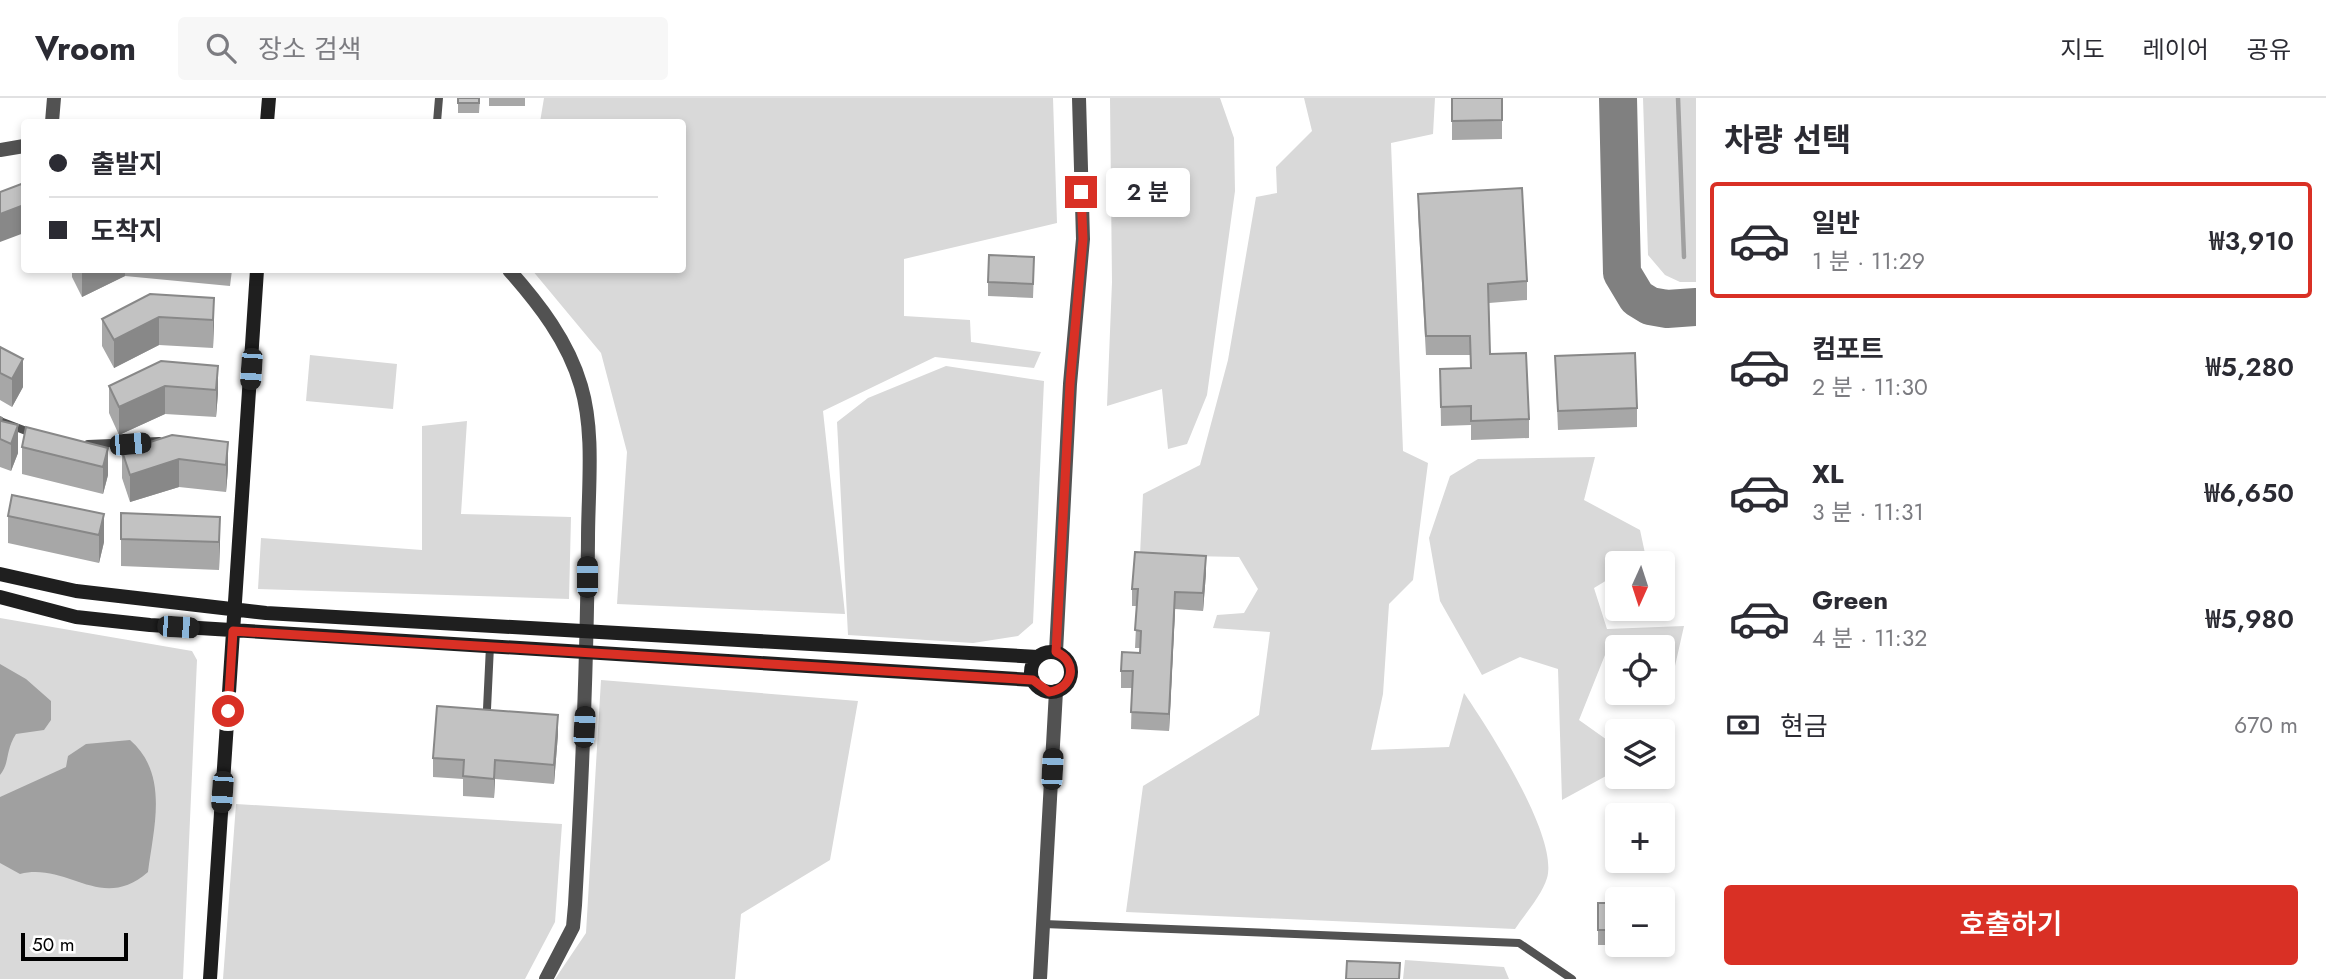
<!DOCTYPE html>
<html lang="ko">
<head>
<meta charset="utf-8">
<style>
	body { margin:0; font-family:Jost,"Noto Sans KR",sans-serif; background:#f7f7f7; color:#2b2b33; height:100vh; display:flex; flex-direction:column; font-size:26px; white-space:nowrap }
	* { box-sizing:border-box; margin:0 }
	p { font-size:23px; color:#7c7c81 }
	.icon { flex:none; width:38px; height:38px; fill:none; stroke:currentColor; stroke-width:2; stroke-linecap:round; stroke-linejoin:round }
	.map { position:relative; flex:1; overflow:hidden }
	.side { display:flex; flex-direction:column; background:#fff; width:630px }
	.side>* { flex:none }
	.hud { position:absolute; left:21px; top:21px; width:665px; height:154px; border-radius:7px; box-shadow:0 4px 10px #0003; display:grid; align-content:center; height:154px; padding:0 28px; background:#fff }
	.needle { width:46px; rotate:183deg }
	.controls { position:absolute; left:1605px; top:453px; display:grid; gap:14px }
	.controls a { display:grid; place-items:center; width:70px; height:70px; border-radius:7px; background:#fff; box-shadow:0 4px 10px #0003; font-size:35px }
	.scale { position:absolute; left:21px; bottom:18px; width:107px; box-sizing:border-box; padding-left:7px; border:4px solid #000; border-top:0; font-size:19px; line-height:24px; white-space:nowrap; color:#000; -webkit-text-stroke:5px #fff; paint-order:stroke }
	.end { position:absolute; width:32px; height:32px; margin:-16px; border:9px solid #d93025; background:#fff; box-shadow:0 0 0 4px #fff }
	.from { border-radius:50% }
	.bubble { position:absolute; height:49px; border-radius:7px; background:#fff; box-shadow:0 4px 10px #0003; font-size:23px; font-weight:600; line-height:49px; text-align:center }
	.car { position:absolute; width:21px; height:42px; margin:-21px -10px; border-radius:9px; box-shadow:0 0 5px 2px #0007; background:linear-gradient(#222 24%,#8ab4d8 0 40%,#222 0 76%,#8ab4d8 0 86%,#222 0) }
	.hud b { display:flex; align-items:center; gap:24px; height:66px; font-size:26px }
	.hud b+b { border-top:2px solid #e1e1e2 }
	.hud i { width:18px; height:18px; background:#2b2b33 }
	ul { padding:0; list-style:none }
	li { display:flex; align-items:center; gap:21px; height:116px; margin:0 14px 10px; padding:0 14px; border:4px solid transparent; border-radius:7px }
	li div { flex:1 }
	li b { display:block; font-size:26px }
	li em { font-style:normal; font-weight:600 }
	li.current { border-color:#d93025 }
	li>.icon { width:63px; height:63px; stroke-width:1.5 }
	h2 { padding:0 28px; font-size:32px; line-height:84px }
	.pay { display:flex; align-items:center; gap:18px; height:77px; padding:0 28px; font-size:26px }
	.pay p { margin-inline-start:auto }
	.button { display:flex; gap:14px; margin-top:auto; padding:14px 28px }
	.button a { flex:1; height:80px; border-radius:7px; background:#d93025; color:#fff; font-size:28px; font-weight:600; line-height:80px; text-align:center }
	header { display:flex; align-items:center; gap:42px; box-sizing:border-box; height:98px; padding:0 35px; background:#fff; border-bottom:2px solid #e1e1e2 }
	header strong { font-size:33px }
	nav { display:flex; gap:38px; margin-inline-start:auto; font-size:24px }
	.search { width:490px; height:63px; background:#f7f7f7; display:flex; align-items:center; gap:18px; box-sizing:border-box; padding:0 24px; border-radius:7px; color:#7c7c81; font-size:26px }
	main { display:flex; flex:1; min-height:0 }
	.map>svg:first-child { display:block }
</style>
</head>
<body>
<header>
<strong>Vroom</strong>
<div class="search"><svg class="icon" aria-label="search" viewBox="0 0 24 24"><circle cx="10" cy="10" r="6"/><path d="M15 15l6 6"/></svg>장소 검색</div>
<nav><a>지도</a><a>레이어</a><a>공유</a></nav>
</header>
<main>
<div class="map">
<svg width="1696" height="881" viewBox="0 0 1696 881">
	<rect width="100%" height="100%" fill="#fff"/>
	<path fill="#d9d9d9" d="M544 0H1053L1057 125 904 161V218L970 222 971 244 1041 254 1034 270 935 259 823 313 845 516 617 506 627 354 601 255 532 172H682V24H540Z
		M1110 0H1220L1234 40 1235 93 1207 297 1187 346 1168 351 1162 291 1107 308 1112 184Z
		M1304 0H1435L1433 36 1391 45 1403 353 1428 365 1413 482 1389 506 1383 596 1371 652 1449 649 1464 595C1488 630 1559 739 1547 780 1542 797 1525 816 1515 831L1126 814 1143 688 1259 617 1270 534 1213 530 1217 517 1244 515 1258 491 1239 459 1140 457 1143 396 1200 367 1228 262 1256 99 1277 95 1276 69 1312 33Z
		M1643 0H1696V184H1680L1665 177 1648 157Z
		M310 257 397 266 393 311 306 303Z
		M946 268 1044 283 1033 525 1018 538 973 545 848 537 837 324 868 300Z
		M467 323 461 416 571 419 569 501 258 491 261 440 422 452V328Z
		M1595 359 1584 402 1640 432 1646 460 1637 465 1617 466V476L1594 490 1607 531 1684 528 1675 568 1663 566 1662 550H1617V559L1605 557 1579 622 1617 649V672L1562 702 1558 571 1520 559 1482 577 1440 503 1429 440 1450 378 1478 361Z
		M0 520 192 553 197 562 183 881H0Z
		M601 582 858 603 830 762 741 816 735 881H555L586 835Z
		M236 706 562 726 555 824 525 881H223Z
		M1405 862 1504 869 1509 881H1403Z"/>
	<path fill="#a0a0a0" d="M0 566 26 581 51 603V622L44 632 16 636C5 653 10 665 0 677Z
		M130 642C169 676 154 728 148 774 101 815 68 764 20 776L0 765V699L66 669 68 658 86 646Z"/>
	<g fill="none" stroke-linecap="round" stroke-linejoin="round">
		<path stroke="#a0a0a0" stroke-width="4.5" d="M1678 0 1684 159"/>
		<path stroke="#808080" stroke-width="38" d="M1618 0 1622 175 1637 200 1650 208 1667 211 1696 209"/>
		<path stroke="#525252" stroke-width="8" d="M437 24 439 0
			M0 323 34 336
			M88 346 159 343
			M487 611 490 548
			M1044 826 1519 845 1572 881"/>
		<path stroke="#525252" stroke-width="14" d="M52 24 54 0
			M0 52 24 48
			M509 172C539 206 568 243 581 288 595 335 588 392 588 441 587 563 582 685 575 807L573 829 546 881
			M1056 554 1070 286 1083 141 1079 0
			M1040 881 1056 593"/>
		<path stroke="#1f1f1f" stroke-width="14" d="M267 24 269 0
			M0 476 76 493 266 515 1038 559
			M0 499 76 519 150 527 1033 582
			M1031 574a20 20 0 1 1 40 0a20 20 0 1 1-40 0Z
			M210 881 257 172"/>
	</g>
	<path fill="#a7a7a7" d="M458 0H480L479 15H458Z
		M489 0H525V8H489Z
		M1452 0H1502V41L1452 42Z
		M1418 96 1527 183V202L1489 205 1490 256 1529 321V340L1471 342V327L1441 328 1440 271 1470 270V257H1426L1418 115Z
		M72 172H232L230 188 125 178 82 199 72 179Z
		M1034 173 1033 200 988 198V184Z
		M214 200 213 250 159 247 114 270 102 248V221Z
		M0 249 23 289 12 309 0 302Z
		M1555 258 1637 310V329L1558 332Z
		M218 268V295L216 319 165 316 119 337 109 315V288Z
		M0 319 18 355 11 373 0 369Z
		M228 344V371L226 394 179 389 130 404 122 380V353Z
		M22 349 108 350V377L103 396 22 376Z
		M104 416V444L99 465 8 445V418Z
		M220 419 219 472 121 468V441Z
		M1206 475 1203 513 1175 511 1169 633 1131 631 1132 590H1121V573L1140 555V550H1135L1137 508H1132V491Z
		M558 636 554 686 495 681 494 700 463 698V681L433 679V660Z
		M1598 805H1617V847H1598Z"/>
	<path fill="#888" d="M24 107V135L0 144V116Z
		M82 172H125V178L82 199Z
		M214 200V228L213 250V222Z
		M159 219V247L114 270V242Z
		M23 261V289L12 309V281Z
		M218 268V295L216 319V292Z
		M165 288V316L119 337V309Z
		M18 327V355L11 373V346Z
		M228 344V371L226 394V367Z
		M108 350V377L103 396V369Z
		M179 361V389L130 404V377Z
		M104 416V444L99 465V437Z
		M220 419V447L219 472V444Z
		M1206 458V475L1203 513V495Z
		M1175 494V511L1169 633V616Z
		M558 617V636L554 686V667Z
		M495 662V681L494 700V681Z"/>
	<path fill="#c2c2c2" stroke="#888" stroke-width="2" d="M458 0H479V5H458Z
		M1452 0H1502V22L1452 23Z
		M24 85V107L0 116V94Z
		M1522 90 1527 183 1488 186 1490 256 1526 255 1529 321 1471 323V308L1441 309 1440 271 1471 270 1470 238H1426L1418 96Z
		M989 157 1034 159 1033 186 988 184Z
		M150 196 214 200 213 222 159 219 114 242 102 221Z
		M0 249 23 261 12 281 0 275Z
		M1635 255 1637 310 1558 313 1555 258Z
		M161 263 218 268 216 292 165 288 119 309 109 288Z
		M0 319 2 320 1 323 18 327 11 346 0 341Z
		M26 329 108 350 103 369 22 349Z
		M172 337 228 344 226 367 179 361 130 377 122 353Z
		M12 397 104 416 99 437 8 418Z
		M121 415 220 419 219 444 121 441Z
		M1135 454 1206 458 1203 495 1175 494 1169 616 1131 614 1133 573H1121L1122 554 1140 555 1141 533 1135 532 1138 491H1132Z
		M437 608 558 617 554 667 495 662 494 681 463 678 464 662 433 660Z
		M1598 805H1617V832H1598Z
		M1347 863 1400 865 1399 881H1346Z"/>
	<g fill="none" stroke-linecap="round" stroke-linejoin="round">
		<path stroke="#d93025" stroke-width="9" d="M228 613 233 533 1033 582 1049 594C1073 591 1079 564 1056 554L1070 286 1083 141 1081 94"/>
	</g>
</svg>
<div class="controls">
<a><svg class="needle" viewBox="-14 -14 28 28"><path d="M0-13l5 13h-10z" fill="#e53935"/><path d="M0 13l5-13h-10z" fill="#7c7c81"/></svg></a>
<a><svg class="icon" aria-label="locate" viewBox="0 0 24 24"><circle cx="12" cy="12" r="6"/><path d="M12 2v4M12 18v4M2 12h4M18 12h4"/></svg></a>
<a><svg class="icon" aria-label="layers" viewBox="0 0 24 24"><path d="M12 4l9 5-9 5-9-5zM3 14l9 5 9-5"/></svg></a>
<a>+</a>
<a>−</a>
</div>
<div class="scale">50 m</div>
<i class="end from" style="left:228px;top:613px"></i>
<i class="end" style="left:1081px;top:94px"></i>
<div class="bubble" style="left:1106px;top:70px;width:84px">2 분</div>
<i class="car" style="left:251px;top:271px;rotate:184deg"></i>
<i class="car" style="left:130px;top:346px;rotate:85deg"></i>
<i class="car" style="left:587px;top:479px;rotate:0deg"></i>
<i class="car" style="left:178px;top:529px;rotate:94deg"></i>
<i class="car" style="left:584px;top:629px;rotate:3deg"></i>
<i class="car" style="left:1052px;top:671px;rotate:3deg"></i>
<i class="car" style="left:222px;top:694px;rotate:184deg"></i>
<div class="hud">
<b><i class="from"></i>출발지</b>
<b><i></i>도착지</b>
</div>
</div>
<section class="side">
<h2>차량 선택</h2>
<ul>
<li class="current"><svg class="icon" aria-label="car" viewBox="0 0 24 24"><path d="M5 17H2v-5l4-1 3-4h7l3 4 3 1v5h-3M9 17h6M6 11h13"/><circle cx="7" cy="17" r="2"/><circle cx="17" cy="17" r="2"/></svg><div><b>일반</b><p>1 분 · 11:29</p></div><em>₩3,910</em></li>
<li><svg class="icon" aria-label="car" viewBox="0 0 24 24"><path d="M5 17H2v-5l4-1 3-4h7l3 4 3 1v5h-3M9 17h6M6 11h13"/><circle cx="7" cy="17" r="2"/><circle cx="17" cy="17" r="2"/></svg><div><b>컴포트</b><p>2 분 · 11:30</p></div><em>₩5,280</em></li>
<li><svg class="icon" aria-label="car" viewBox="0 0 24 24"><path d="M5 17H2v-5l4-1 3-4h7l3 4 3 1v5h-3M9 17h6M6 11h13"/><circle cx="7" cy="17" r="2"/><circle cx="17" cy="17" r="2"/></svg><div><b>XL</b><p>3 분 · 11:31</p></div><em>₩6,650</em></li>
<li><svg class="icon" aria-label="car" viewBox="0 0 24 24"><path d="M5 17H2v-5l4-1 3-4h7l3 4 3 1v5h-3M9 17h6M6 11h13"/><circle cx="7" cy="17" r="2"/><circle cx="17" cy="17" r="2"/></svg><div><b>Green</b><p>4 분 · 11:32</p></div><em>₩5,980</em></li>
</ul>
<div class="pay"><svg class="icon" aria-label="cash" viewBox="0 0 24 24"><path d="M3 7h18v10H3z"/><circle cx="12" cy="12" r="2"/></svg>현금<p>670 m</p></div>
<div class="button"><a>호출하기</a></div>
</section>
</main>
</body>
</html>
